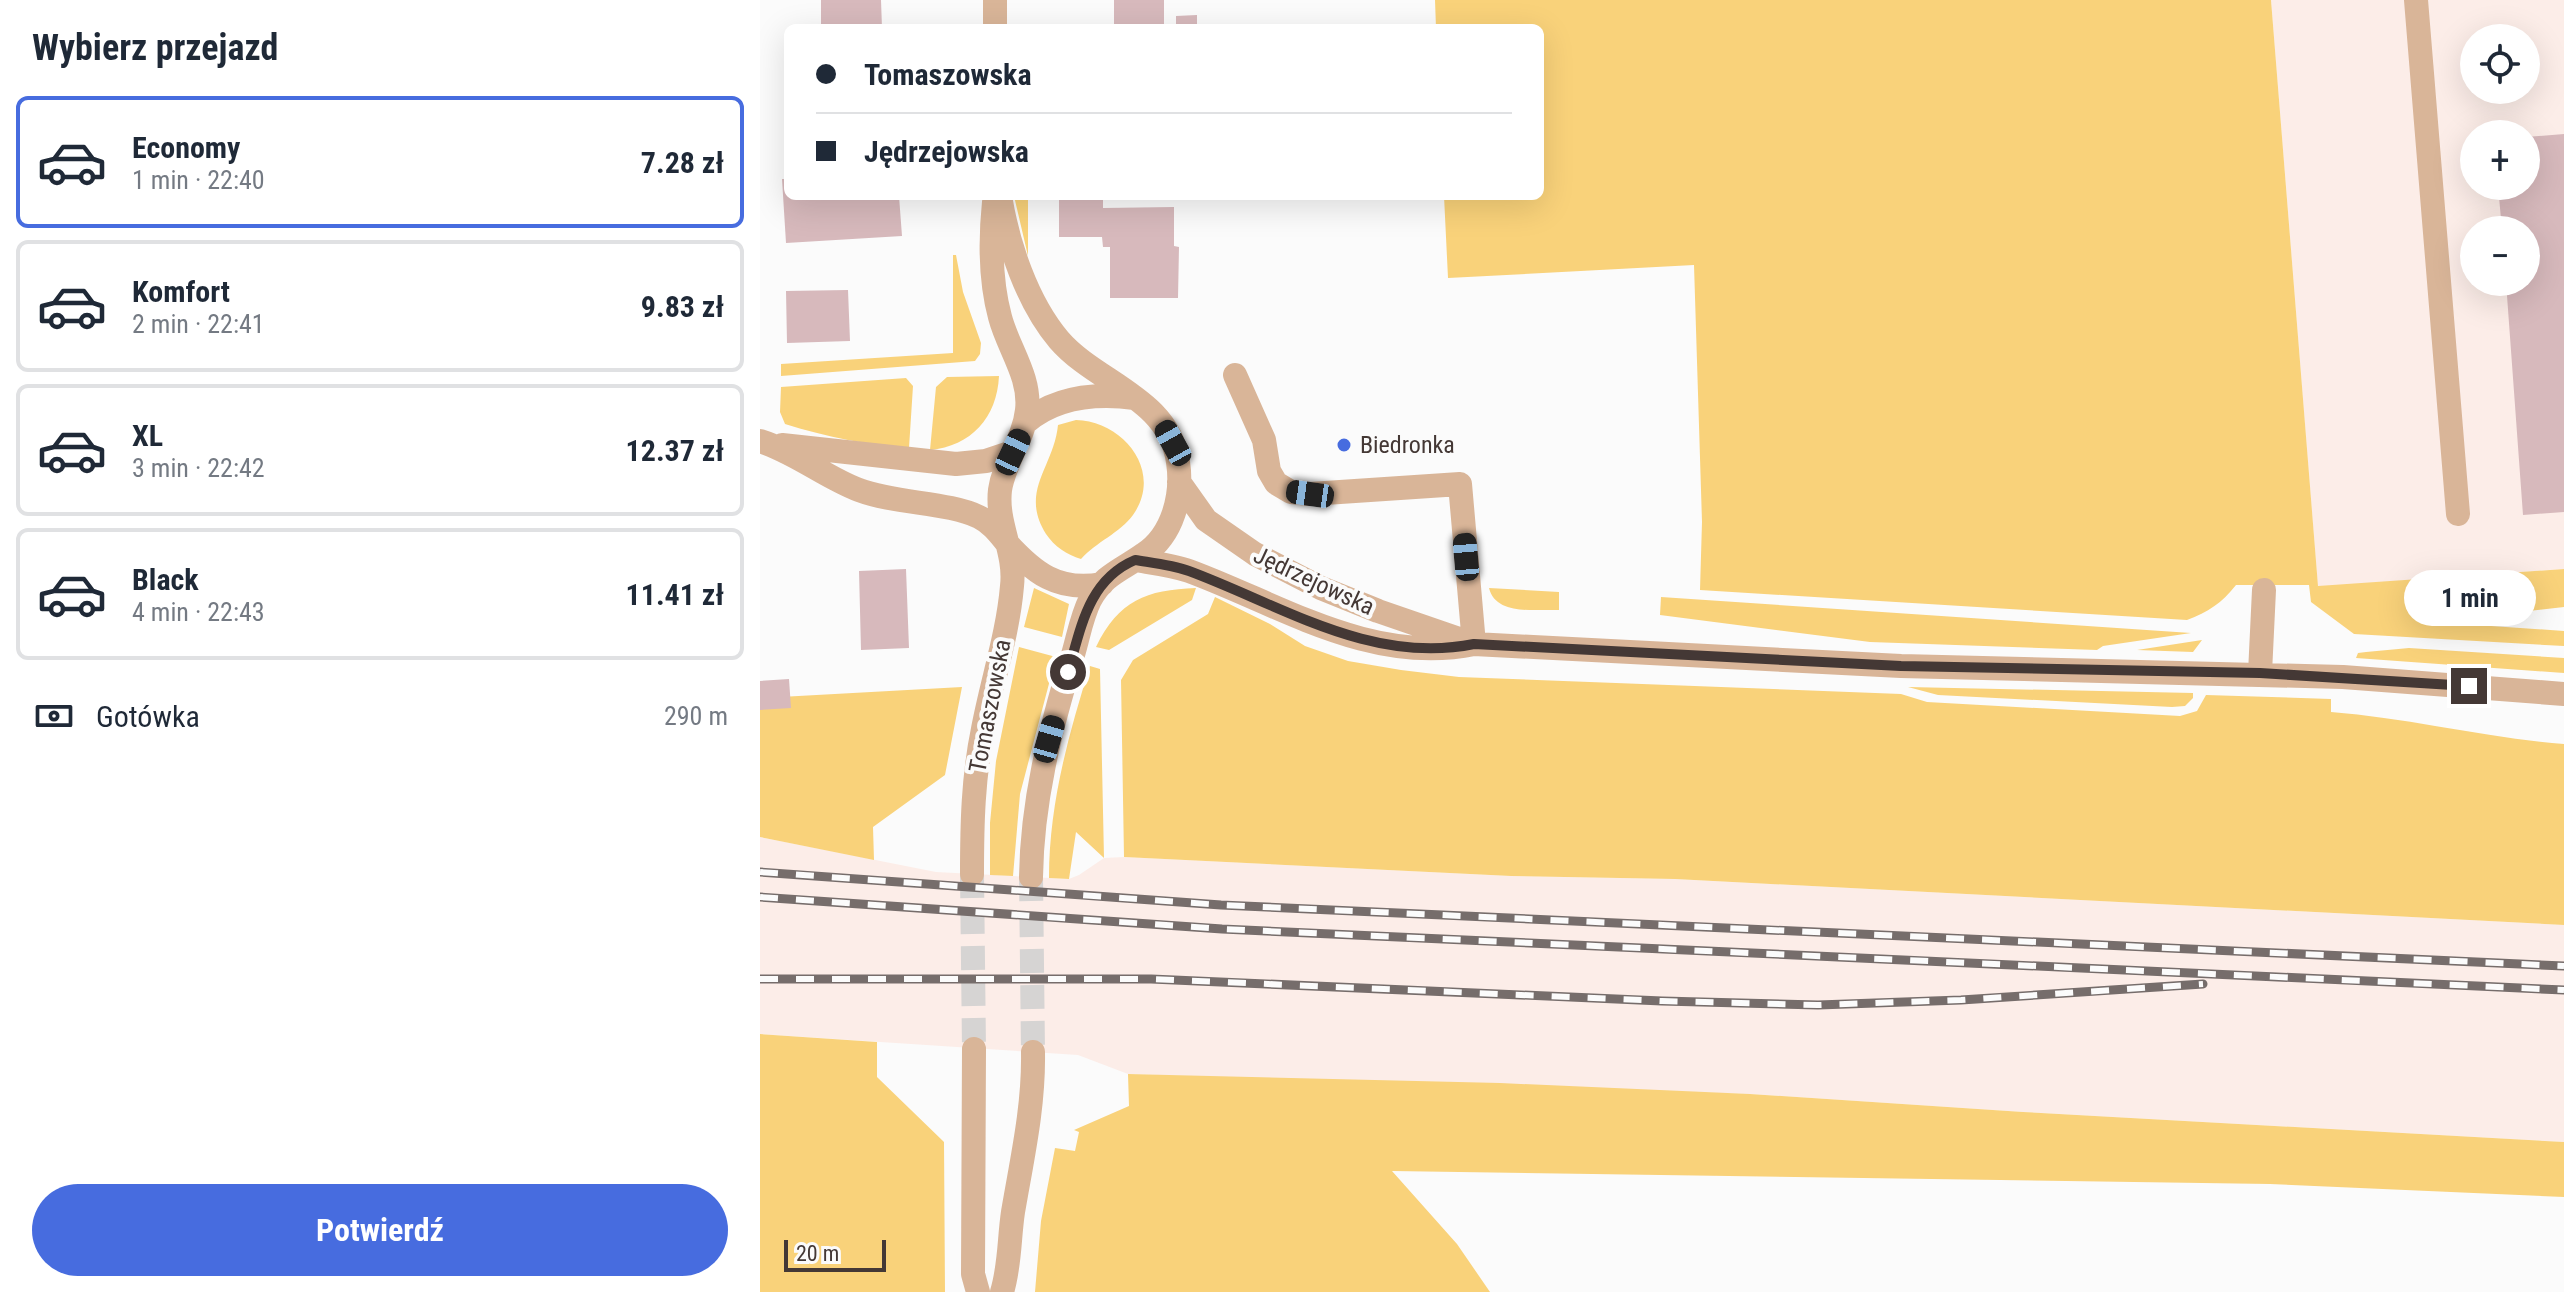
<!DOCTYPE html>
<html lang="pl">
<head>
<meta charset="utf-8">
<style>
	body { margin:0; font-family:"Roboto Condensed",sans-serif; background:#f2f2f3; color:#1f2937; height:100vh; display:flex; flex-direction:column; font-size:30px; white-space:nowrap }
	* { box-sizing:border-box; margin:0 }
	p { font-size:26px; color:#747a83 }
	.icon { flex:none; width:44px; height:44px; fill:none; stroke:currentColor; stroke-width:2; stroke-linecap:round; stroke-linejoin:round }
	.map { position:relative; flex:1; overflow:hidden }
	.drawer { display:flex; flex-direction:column; background:#fff; width:760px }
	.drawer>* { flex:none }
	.banner { position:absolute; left:24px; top:24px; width:760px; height:176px; border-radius:12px; box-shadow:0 8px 32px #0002; display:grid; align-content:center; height:176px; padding:0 32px; background:#fff }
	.buttons { position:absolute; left:1700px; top:24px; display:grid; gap:16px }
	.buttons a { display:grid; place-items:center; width:80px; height:80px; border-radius:50%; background:#fff; box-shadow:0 8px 32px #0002; font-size:40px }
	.scale { position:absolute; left:24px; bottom:20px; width:102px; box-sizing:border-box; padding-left:8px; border:4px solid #443835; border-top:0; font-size:22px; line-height:28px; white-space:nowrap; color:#443835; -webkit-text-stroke:6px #fbfbfb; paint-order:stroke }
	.end { position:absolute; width:36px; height:36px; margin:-18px; border:10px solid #443835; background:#fff; box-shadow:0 0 0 4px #fff }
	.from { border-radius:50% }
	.bubble { position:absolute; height:56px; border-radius:28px; background:#fff; box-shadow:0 8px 32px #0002; font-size:26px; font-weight:700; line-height:56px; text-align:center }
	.car { position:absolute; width:24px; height:48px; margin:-24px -12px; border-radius:10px; box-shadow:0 0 6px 2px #0007; background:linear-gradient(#222 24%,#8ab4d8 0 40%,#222 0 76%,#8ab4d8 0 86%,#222 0) }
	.banner b { display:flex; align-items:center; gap:28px; height:76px; font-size:30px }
	.banner b+b { border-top:2px solid #e0e1e3 }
	.banner i { width:20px; height:20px; background:#1f2937 }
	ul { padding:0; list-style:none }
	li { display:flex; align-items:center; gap:24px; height:132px; margin:0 16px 12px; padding:0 16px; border:4px solid #e0e1e3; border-radius:12px }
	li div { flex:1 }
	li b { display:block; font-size:30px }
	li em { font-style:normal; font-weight:700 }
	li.on { border-color:#476cdf }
	li>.icon { width:72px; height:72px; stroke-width:1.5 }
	h2 { padding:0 32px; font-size:36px; line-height:96px }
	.pay { display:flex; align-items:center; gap:20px; height:88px; padding:0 32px; font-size:30px }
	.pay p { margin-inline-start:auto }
	.cta { display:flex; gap:16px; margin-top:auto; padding:16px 32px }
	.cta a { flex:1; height:92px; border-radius:48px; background:#476cdf; color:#fff; font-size:32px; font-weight:700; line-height:92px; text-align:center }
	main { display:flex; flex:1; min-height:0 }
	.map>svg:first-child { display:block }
</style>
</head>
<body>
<main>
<section class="drawer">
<h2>Wybierz przejazd</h2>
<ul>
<li class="on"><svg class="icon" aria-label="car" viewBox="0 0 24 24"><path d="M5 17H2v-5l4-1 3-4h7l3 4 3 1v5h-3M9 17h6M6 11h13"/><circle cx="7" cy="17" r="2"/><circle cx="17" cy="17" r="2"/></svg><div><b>Economy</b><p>1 min · 22:40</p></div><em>7.28 zł</em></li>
<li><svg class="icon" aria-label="car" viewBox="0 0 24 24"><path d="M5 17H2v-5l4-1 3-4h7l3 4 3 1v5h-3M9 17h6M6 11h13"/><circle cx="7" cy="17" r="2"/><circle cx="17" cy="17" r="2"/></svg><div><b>Komfort</b><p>2 min · 22:41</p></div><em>9.83 zł</em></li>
<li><svg class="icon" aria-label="car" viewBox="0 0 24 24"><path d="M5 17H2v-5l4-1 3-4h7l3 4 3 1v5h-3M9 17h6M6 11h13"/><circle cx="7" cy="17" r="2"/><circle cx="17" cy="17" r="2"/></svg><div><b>XL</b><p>3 min · 22:42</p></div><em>12.37 zł</em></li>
<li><svg class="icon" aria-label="car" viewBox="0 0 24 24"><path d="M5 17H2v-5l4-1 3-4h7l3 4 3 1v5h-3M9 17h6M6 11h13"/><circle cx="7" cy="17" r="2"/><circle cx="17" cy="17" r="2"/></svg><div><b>Black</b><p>4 min · 22:43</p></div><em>11.41 zł</em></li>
</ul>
<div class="pay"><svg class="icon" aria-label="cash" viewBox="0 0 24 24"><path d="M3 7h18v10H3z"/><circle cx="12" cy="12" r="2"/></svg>Gotówka<p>290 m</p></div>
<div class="cta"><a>Potwierdź</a></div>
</section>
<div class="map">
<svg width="1804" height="1292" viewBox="0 0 1804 1292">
	<rect width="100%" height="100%" fill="#fbfbfb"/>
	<path fill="#fcede8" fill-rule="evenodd" d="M1511 0H1804V569L1558 587ZM1714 38H1766V90H1714ZM1714 134H1766V186H1714ZM1714 230H1766V282H1714Z
		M0 837 176 872 309 879 319 875 344 858 364 857 751 876 915 879 1804 925V1142L1263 1112 990 1094 368 1074 318 1055 0 1034Z"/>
	<path fill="#f9d27a" d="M675 0H1511L1558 586 1804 569V607L1673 622 1804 631V646L1594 634 1551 602 1549 585H1476C1462 603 1448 612 1427 620L940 590 942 522 934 265 688 278 684 196H780V28H676Z
		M254 196H268V256Z
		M193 255H196L203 292 221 343 220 354 215 361 21 376V364L193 353Z
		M239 376C237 418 211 446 170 450L176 387 187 377Z
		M146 378 153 386 149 448C106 445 67 437 25 424L20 412 21 387Z
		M316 420C363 421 404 471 373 515 360 533 336 542 321 559 307 555 294 546 286 534 259 491 294 467 298 425Z
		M274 588 309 604 302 637 264 627Z
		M436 588 432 600 349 650 336 647C359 600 386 590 436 588Z
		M729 588 799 592V610C775 609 736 616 729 588Z
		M455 597 510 624 545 646 588 661 641 670 699 677 1141 694 1167 702 1420 716 1437 711 1446 695 1571 699V712C1649 718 1726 738 1804 744V925L915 879 751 876 364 857 361 680 373 660 448 614Z
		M901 597 1431 633 1343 646 1337 650 1110 642 900 615Z
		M1442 640 1433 652 1377 650Z
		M259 647 296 657 260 794 253 876 230 875V823L236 761Z
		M1649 648 1804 658V673L1596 658 1598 653 1606 652Z
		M330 666 340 669 344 858 316 832 309 879 289 878C289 805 308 736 330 666Z
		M202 687 185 775 113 827 114 860 0 837V698Z
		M1148 687 1433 693V698L1425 706 1412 707 1178 695Z
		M0 1034 117 1042V1077L184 1142 185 1292H0Z
		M368 1074 740 1083 990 1094 1263 1112 1804 1142V1197L1510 1184 632 1171 697 1244 730 1292H275L281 1221 295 1148 315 1151 319 1132 314 1130 369 1106Z"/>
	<path fill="#d7b9bc" d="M61 0H121L122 28H61Z
		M354 0H404V28H354Z
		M437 15V28H416V16Z
		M1804 134V512L1763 515 1746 282H1766V230H1742L1738 186H1766V137Z
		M22 179H28V196H139L142 236 26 243Z
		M299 196H343V208L414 207V246L419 247 418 298H350V247H343L342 237H299Z
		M88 290 90 341 27 343 26 291Z
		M146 569 149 648 101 650 99 571Z
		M29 679 31 708 0 710V681Z"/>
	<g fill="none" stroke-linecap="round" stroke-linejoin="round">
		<path stroke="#d6d4d3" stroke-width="24" stroke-dasharray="24 12" stroke-linecap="butt" d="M212 874 214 1049
			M271 877 273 1052"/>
		<path stroke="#d9b598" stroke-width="24" d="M235 0V28
			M1656 0 1698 514
			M240 196C248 245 267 302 299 340 336 383 409 398 418 462 423 495 413 535 384 554 362 570 344 574 330 600 321 618 318 639 312 658 290 730 272 802 271 877
			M475 375 504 440 509 471 516 483 531 492 550 494 700 484 714 644
			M265 423C296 396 336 393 375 398
			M0 441C35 452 65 477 99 490 136 504 188 502 219 517 231 523 238 532 246 542 274 573 298 592 342 584
			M22 445 196 464 226 461 253 452
			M419 482 446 520 495 554 561 588 618 611 708 642
			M375 560C393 563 412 565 429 571 521 605 611 665 714 644L1141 666 1583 677 1804 694
			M1500 673 1504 590
			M212 874C212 825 213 777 223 729 232 681 248 634 252 586 256 552 236 524 240 490 244 462 264 439 267 410 271 377 248 348 240 317 230 280 230 241 234 202
			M214 1049 213 1274 218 1292
			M242 1292C250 1266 249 1239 253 1212 262 1159 274 1107 273 1052"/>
		<defs>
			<path id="rail" d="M0 872 461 905 1804 966
				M0 897 462 929 1804 990
				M0 979H391L902 1001 1058 1005 1201 1000 1443 984"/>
		</defs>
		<use href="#rail" stroke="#766d6b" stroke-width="9"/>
		<use href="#rail" stroke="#fbfbfb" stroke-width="6" stroke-dasharray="18" stroke-linecap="butt"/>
	</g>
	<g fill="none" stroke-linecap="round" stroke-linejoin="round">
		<path stroke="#443835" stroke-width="10" d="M308 672C321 628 328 580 375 560 393 563 412 565 429 571 521 605 611 665 714 644L1141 666 1500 673 1709 686"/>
	</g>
	<circle fill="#476cdf" stroke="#fbfbfb" stroke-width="3" cx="584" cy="445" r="8"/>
	<g text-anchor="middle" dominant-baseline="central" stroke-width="8" stroke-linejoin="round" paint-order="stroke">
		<g font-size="24" fill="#443835" stroke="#fbfbfb" text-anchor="start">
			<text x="600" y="445">Biedronka</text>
		</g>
		<g font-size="24" fill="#443835" stroke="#fbfbfb">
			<text transform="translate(554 581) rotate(25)">Jędrzejowska</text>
			<text transform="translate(230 706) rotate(-79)">Tomaszowska</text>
		</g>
	</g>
</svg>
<div class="buttons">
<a><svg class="icon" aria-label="locate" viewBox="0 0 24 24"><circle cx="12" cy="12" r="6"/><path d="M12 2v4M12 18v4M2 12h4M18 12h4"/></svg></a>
<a>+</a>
<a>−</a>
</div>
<div class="scale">20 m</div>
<i class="end from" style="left:308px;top:672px"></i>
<i class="end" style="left:1709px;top:686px"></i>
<div class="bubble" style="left:1644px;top:570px;width:132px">1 min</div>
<i class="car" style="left:413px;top:443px;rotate:331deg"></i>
<i class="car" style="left:253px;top:452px;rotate:25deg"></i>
<i class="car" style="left:550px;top:494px;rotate:278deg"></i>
<i class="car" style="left:706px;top:557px;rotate:355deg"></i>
<i class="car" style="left:289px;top:739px;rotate:16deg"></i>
<div class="banner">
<b><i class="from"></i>Tomaszowska</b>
<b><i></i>Jędrzejowska</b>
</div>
</div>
</main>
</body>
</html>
